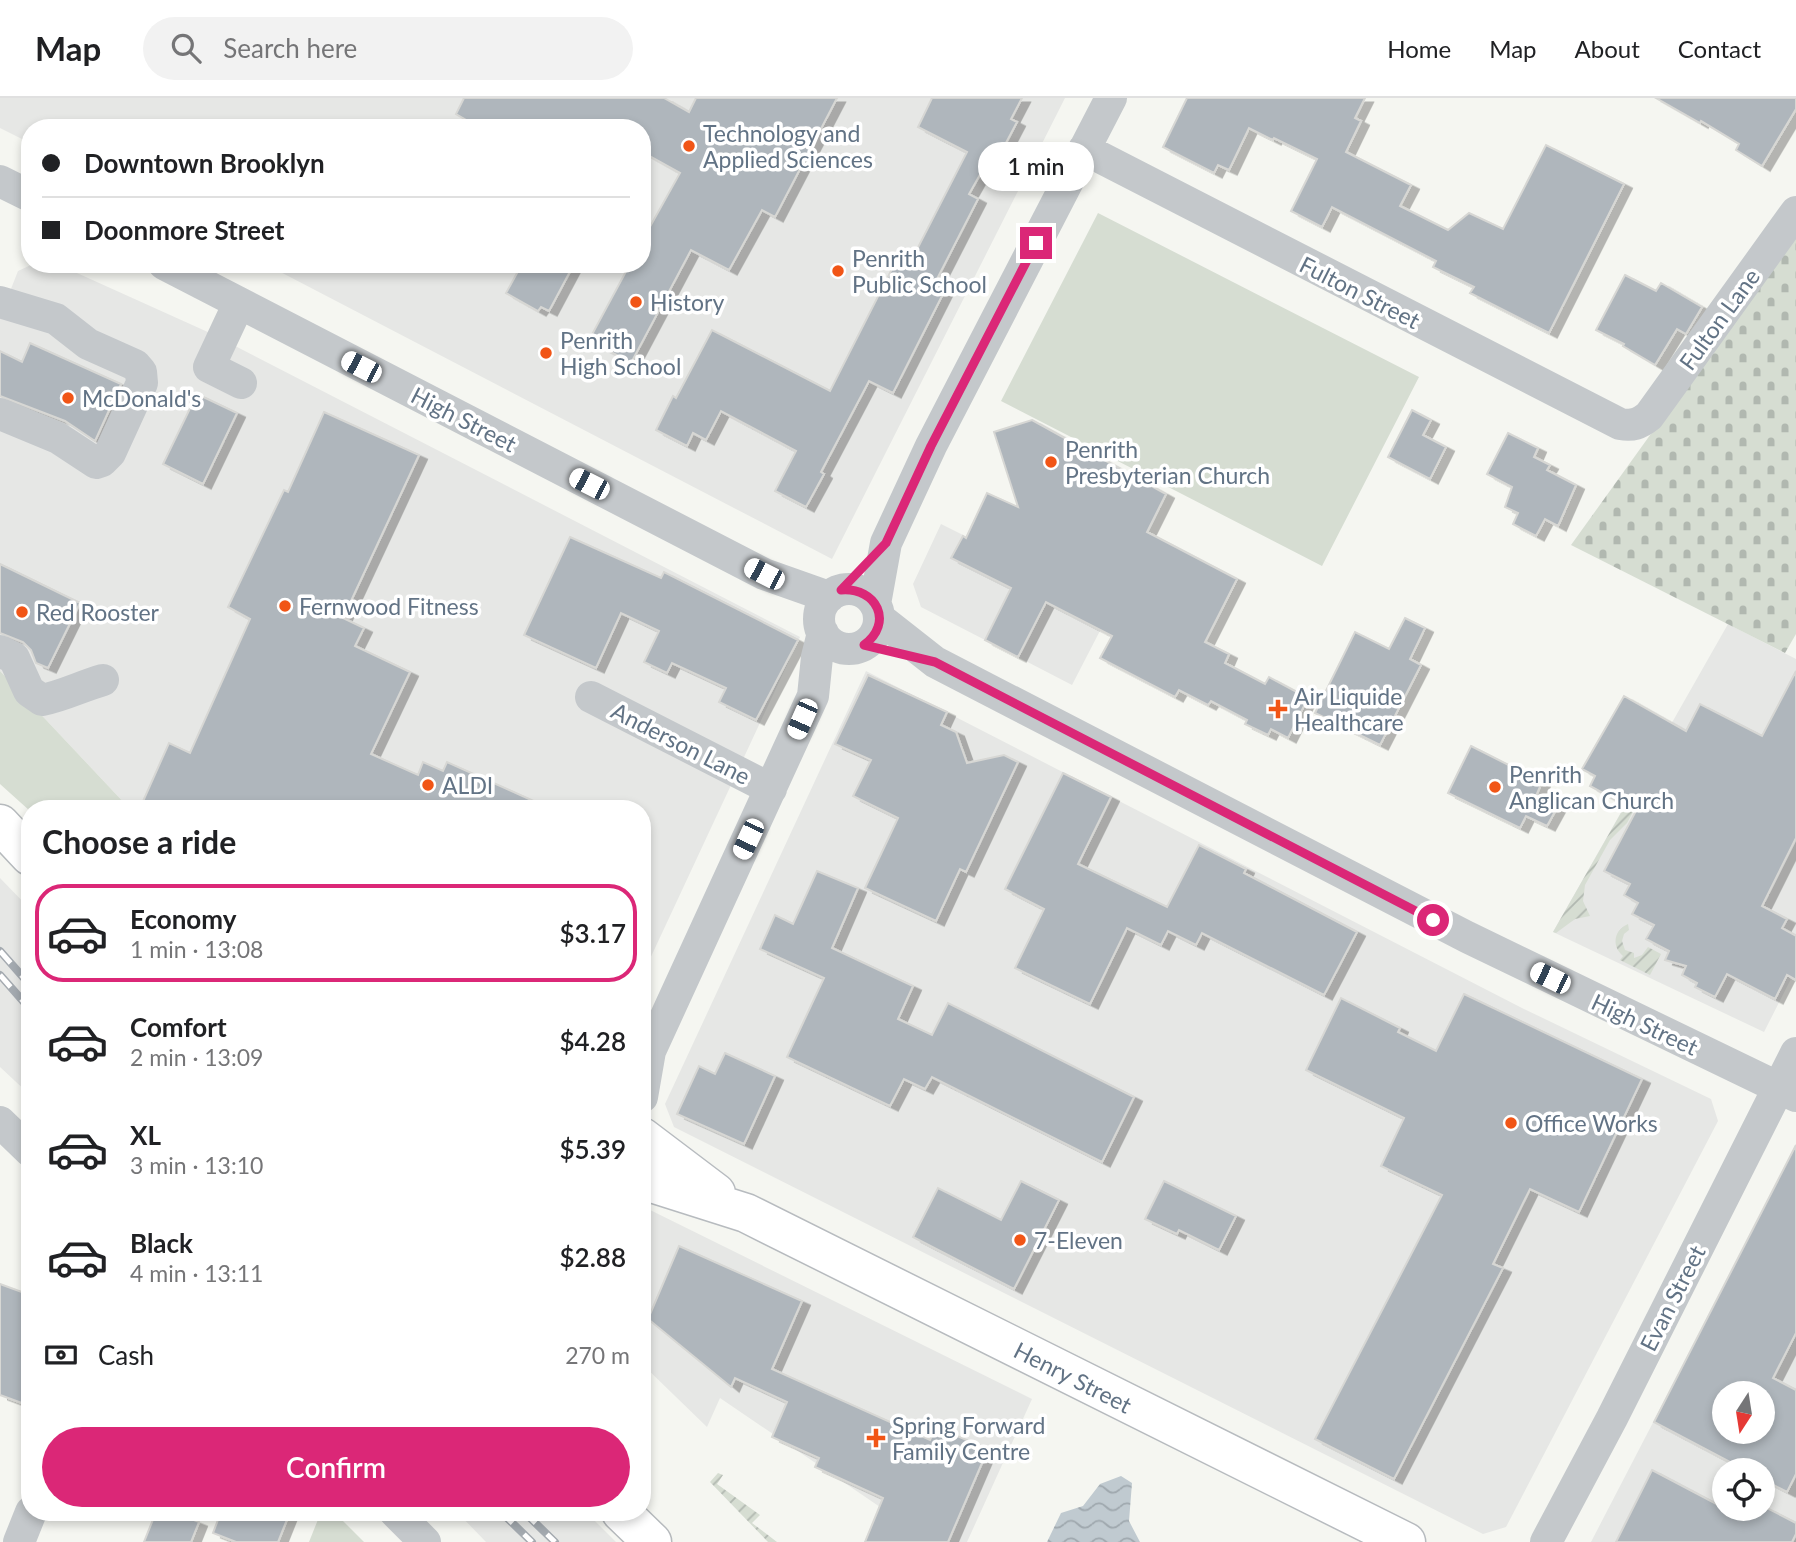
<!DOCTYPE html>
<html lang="en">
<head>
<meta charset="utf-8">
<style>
	body { margin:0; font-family:Lato,sans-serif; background:#f2f2f2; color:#202124; height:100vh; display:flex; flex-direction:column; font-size:26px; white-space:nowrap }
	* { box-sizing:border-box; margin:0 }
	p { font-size:23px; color:#757577 }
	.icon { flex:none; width:38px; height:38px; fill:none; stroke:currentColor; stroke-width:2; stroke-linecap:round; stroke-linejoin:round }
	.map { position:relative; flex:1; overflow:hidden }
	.panel { position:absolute; left:21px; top:702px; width:630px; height:721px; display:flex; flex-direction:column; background:#fff; border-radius:28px; box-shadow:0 4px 10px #0003 }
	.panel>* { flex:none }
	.guide { position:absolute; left:21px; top:21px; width:630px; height:154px; border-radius:28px; box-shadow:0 4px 10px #0003; display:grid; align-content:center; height:154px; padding:0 21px; background:#fff }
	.needle { width:46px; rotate:192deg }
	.fabs { position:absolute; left:1712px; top:1283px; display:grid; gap:14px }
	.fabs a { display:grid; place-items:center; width:63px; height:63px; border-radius:50%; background:#fff; box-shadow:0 4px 10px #0003; font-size:35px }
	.end { position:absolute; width:32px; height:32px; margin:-16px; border:9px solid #db2777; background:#fff; box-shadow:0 0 0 4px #fff }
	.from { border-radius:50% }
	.bubble { position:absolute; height:49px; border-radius:24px; background:#fff; box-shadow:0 4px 10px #0003; font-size:23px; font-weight:600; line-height:49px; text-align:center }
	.car { position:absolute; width:21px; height:42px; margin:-21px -10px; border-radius:9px; box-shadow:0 0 5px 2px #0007; background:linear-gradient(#fff 24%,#345 0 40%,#fff 0 76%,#345 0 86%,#fff 0) }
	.guide b { display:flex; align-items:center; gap:24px; height:66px; font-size:26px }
	.guide b+b { border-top:2px solid #e0e0e0 }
	.guide i { width:18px; height:18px; background:#202124 }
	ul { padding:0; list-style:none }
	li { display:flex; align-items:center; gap:21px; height:98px; margin:0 14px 10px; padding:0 7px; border:4px solid transparent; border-radius:28px }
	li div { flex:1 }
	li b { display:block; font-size:26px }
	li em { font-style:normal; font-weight:600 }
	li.active { border-color:#db2777 }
	li>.icon { width:63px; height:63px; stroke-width:1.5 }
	h2 { padding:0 21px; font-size:32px; line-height:84px }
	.pay { display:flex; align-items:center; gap:18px; height:77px; padding:0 21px; font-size:26px }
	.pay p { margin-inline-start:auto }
	.action { display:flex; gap:14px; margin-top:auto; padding:14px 21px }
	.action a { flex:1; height:80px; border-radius:42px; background:#db2777; color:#fff; font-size:28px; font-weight:600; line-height:80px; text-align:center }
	header { display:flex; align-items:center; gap:42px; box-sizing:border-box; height:98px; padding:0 35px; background:#fff; border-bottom:2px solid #e0e0e0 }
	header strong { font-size:33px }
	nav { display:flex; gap:38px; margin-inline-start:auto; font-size:24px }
	.search { width:490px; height:63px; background:#f2f2f2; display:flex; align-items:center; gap:18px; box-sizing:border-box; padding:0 24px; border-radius:38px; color:#757577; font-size:26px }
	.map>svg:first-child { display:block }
</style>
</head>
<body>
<header>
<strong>Map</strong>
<div class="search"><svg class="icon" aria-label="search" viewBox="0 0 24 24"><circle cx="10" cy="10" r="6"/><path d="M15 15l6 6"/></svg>Search here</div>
<nav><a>Home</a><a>Map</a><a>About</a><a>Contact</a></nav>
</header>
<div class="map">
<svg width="1796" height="1444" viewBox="0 0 1796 1444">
	<defs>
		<pattern id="cemetery-stones" width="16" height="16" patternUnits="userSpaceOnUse" patternTransform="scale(1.75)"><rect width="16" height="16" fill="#d6ddd2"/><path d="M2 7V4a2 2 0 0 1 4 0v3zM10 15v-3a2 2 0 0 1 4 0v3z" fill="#b1b8b0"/></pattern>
		<pattern id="garden-furrows" width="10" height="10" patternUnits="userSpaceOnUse" patternTransform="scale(1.75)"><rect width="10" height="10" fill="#d6ddd2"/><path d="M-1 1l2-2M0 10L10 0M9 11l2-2" fill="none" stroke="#b1b8b0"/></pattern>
		<pattern id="water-waves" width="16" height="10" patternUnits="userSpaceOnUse" patternTransform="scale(1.75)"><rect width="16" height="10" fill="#c0cad0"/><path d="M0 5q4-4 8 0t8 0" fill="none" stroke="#9fa8ae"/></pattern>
		<filter id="shadow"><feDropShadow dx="8" dy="4.5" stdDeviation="0" flood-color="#0004"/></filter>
	</defs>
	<rect width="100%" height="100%" fill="#f5f6f1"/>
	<path fill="#e6e7e5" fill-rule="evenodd" d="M0 0H1065L832 461 265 166H642V30H30V45L0 30Z
		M33 166H57L210 235 800 539 642 878V710H129L0 573V219L18 173Z
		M941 426 1059 485 1120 494 1072 587 921 509 913 486Z
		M1728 526 1796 561V871L1764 934 1553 834Z
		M866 573 1520 909 1711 1001 1718 1023 1506 1429 1483 1436 674 1029 665 1006Z
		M0 780 30 811V997L0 969Z
		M1796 1049V1444H1591ZM1724 1295H1762V1334H1724ZM1724 1372H1762V1410H1724Z
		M642 1108 1032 1301 967 1444H866L880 1409 720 1300 707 1329 642 1266Z
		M457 1414H586L616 1444H486Z"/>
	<path fill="url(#cemetery-stones)" d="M1796 134V536L1785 555 1571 447Z"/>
	<path fill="#d6ddd2" d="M1098 115 1419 279 1322 468 1001 303Z
		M0 573 129 710H30V713L0 686Z
		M321 1414H334L364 1444H309Z"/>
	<path fill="url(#garden-furrows)" d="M1666 636 1669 647 1627 725 1610 742 1585 787 1583 803 1590 818 1575 821 1556 835 1553 834Z
		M1628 826 1629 832 1624 836 1622 843 1625 852 1634 855V860L1642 857 1648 849 1661 856 1650 877 1620 862 1623 858C1611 848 1614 832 1628 826Z
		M718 1375 723 1377 717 1386 760 1417 752 1425 777 1444H768L710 1384Z"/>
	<path fill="url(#water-waves)" d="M1121 1378 1132 1385 1129 1423 1140 1444H1047L1061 1415 1083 1408 1100 1386Z"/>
	<path fill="#afb6bc" stroke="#d7d7d4" stroke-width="2" fill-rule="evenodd" filter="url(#shadow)" d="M464 0H664L689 14 696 0H837L775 119 762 112 729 172 691 152 631 265 589 242 630 166H642V143L680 75 642 54V30H480L456 16Z
		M932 0H1022L1011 21 1017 24 997 62 990 59 969 96 978 101 938 179 949 184 893 295 869 283 821 374 824 376 806 409 775 393 796 353 721 313 706 342 693 335 687 348 656 332 673 298 676 300 712 232 830 293 898 159 910 165 967 54 918 29Z
		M1187 0H1365L1355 20 1361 23 1346 54 1411 87 1400 108 1448 132 1469 115 1503 131 1546 47 1624 86 1549 235 1470 195 1474 189 1433 169 1436 163 1332 109 1322 129 1291 113 1317 61 1274 40 1273 42 1249 30 1229 72 1218 67 1214 75 1163 49Z
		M1656 0H1796V11L1762 68 1736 52 1739 46 1701 23 1700 25Z
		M522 166H574L549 213 541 209 538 213 506 195Z
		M1625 177 1656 193 1661 185 1702 209 1686 236 1677 231 1655 267 1623 248 1624 246 1596 232Z
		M30 245 121 286 95 343 65 323 0 298V253L22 264Z
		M197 296 237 315 203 386 163 366Z
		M1412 312 1431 322 1423 337 1446 349 1430 381 1388 359Z
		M324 314 419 357 343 520 364 530 355 548 410 574 371 656 418 677 423 664 443 673 447 664 549 710H140L169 645 190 655 250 521 228 509 284 392 288 394Z
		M1032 322 1166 396 1147 434 1237 481 1205 544 1229 556 1225 565 1265 586 1269 579 1308 600 1288 640 1271 631 1268 637 1245 626 1247 622 1211 603 1208 607 1179 592 1175 599 1100 560 1112 538 1046 504 1018 559 985 542 1011 490 951 460 963 438 966 440 987 395 1018 409 994 334Z
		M1508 335 1538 350 1534 359 1550 367 1547 372 1576 387 1558 428 1545 421 1536 438 1513 426 1518 415 1505 409 1512 389 1487 376Z
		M570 439 661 480 664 474 798 542 756 622 719 604 726 590 672 565 667 575 644 564 659 533 621 515 596 570 524 537Z
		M0 466 80 505 48 570 36 565 31 552 23 544 0 535Z
		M1405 520 1425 530 1410 561 1421 567 1380 647 1315 615 1355 534 1389 551Z
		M1796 573V740L1762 808 1787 821 1782 830 1796 838V882L1787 877 1775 901 1727 876 1715 899 1695 889 1697 885 1682 877 1686 868 1665 862 1669 853 1646 841 1654 827 1632 816 1638 805 1624 797 1630 786 1604 773 1636 713 1590 688 1595 678 1582 671 1624 598 1686 633 1700 606 1762 638Z
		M868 577 947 614 941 627 956 634 967 665 1004 657 1018 664 966 774 960 771 936 823 865 790 898 720 853 698 871 662 835 646Z
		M1471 648 1542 684 1536 698 1558 708 1547 728 1526 718 1520 730 1448 695Z
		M1063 675 1111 699 1078 766 1167 809 1199 747 1246 771 1244 775 1357 834 1324 897 1202 835 1196 847 1168 833 1161 847 1127 830 1090 906 1015 870 1044 811 1005 791Z
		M817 773 858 790 832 850 913 888 898 921 932 937 948 905 1134 999 1102 1064 932 979 925 991 904 981 890 1008 787 959 824 880 760 851 775 817 793 826Z
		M1464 896 1642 981 1579 1114 1530 1091 1493 1166 1503 1170 1394 1381 1315 1341 1442 1097 1381 1068 1404 1020 1306 972 1341 900 1400 930 1398 934 1436 953Z
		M725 955 775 978 744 1046 677 1016 699 968 715 976Z
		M1796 1047V1235L1773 1280 1796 1292V1376L1787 1394 1762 1381V1372H1745L1654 1324ZM1724 1295H1762V1334H1724Z
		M1021 1083 1059 1102 1014 1191 913 1139 938 1090 1001 1122Z
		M1164 1083 1236 1118 1219 1152 1179 1132 1177 1136 1145 1121Z
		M679 1148 802 1203 772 1271 930 1342 936 1329 988 1351 948 1444H865L883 1400 815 1369 819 1360 772 1339 787 1304 735 1280 731 1289 648 1221Z
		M0 1186 30 1197V1308L0 1297Z
		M1652 1372 1724 1410H1767L1796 1425V1436L1792 1444H1616Z
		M156 1414H174L199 1424 191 1444H144Z
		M221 1414H290L278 1444H236L213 1435Z"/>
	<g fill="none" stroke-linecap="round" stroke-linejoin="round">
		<defs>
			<path id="major" d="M642 1039 716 1095
				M642 1082 746 1115 1406 1444"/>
			<path id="highway" d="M0 726 30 758
				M621 1414 652 1444"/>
		</defs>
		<use href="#major" stroke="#b7bbbf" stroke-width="41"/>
		<use href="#highway" stroke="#b6babd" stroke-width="41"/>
		<path stroke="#c4c8cb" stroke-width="32" d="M1084 51 1620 326C1633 328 1639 326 1649 318L1796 114
			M0 83 30 98
			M164 166 764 476 829 499
			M0 204 56 221 88 246 135 267 141 274 142 285 110 355 102 363 96 365 58 340 0 316
			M239 205 209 269 241 285
			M819 521a30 30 0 1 1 60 0a30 30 0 1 1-60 0Z
			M875 506 886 445 931 348 1111 0
			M879 520 935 564 1467 839 1796 998
			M0 553 14 560 29 593 42 602C63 598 82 588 103 582
			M591 599 771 691
			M642 963 650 953 813 598 817 559 823 535
			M642 999 650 953
			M0 1024 30 1053
			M395 1414 425 1444
			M19 1444 31 1414
			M1546 1444 1612 1320 1796 955"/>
		<use href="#major" stroke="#fff" stroke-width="38"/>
		<use href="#highway" stroke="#fff" stroke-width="38"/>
		<defs>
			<path id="rail" d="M0 853 30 887
				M0 877 30 911
				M501 1414 532 1444
				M524 1414 555 1444"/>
		</defs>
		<use href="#rail" stroke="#a4aab0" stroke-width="8"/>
		<use href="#rail" stroke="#fff" stroke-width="5" stroke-dasharray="16" stroke-linecap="butt"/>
	</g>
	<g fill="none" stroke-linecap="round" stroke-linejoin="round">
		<path stroke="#db2777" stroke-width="9" d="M1036 145 931 348 886 445 841 492C877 489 894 525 864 547L935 564 1433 822"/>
	</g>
	<g fill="#f15516" stroke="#fff" stroke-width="2.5">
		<circle cx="689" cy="48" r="7"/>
		<circle cx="838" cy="173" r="7"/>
		<circle cx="636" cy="204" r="7"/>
		<circle cx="546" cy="255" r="7"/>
		<circle cx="68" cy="300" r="7"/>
		<circle cx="1051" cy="364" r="7"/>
		<circle cx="285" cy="508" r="7"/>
		<circle cx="22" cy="514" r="7"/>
		<path d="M1274.5 600.5h7v7h7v7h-7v7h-7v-7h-7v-7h7z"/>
		<circle cx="428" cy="687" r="7"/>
		<circle cx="1495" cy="689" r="7"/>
		<circle cx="1511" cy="1025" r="7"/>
		<circle cx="1020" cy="1142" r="7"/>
		<path d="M872.5 1329.5h7v7h7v7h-7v7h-7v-7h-7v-7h7z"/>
	</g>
	<g text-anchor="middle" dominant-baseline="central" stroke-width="7" stroke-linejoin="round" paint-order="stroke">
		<g font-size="23" fill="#627385" stroke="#fff" text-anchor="start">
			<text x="703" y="35">Technology and<tspan x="703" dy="26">Applied Sciences</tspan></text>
			<text x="852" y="160">Penrith<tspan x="852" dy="26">Public School</tspan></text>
			<text x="650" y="204">History</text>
			<text x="560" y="242">Penrith<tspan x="560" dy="26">High School</tspan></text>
			<text x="82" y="300">McDonald's</text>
			<text x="1065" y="351">Penrith<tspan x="1065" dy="26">Presbyterian Church</tspan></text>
			<text x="299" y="508">Fernwood Fitness</text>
			<text x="36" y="514">Red Rooster</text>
			<text x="1294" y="598">Air Liquide<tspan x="1294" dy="26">Healthcare</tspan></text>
			<text x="1509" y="676">Penrith<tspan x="1509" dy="26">Anglican Church</tspan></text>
			<text x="442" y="687">ALDI</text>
			<text x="1525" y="1025">Office Works</text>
			<text x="1034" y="1142">7-Eleven</text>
			<text x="892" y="1327">Spring Forward<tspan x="892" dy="26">Family Centre</tspan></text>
		</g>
		<g font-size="23" fill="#627385" stroke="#fff">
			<text transform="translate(1360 194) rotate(27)">Fulton Street</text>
			<text transform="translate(1719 221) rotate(-54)">Fulton Lane</text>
			<text transform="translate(464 321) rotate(27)">High Street</text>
			<text transform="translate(681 645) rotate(27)">Anderson Lane</text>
			<text transform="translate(1645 926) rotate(25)">High Street</text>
			<text transform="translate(1672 1200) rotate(-63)">Evan Street</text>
			<text transform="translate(1073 1279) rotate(27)">Henry Street</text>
		</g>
	</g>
</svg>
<div class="fabs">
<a><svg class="needle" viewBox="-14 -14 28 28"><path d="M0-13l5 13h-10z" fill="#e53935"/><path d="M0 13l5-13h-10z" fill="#757577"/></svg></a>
<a><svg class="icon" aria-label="locate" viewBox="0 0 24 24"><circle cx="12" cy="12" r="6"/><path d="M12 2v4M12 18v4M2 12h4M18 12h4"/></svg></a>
</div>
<i class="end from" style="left:1433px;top:822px"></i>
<i class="end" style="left:1036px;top:145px"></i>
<div class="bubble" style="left:978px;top:44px;width:116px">1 min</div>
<i class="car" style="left:361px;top:269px;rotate:297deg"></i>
<i class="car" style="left:589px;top:386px;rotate:297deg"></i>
<i class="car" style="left:764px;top:476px;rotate:297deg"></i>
<i class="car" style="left:802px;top:621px;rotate:204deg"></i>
<i class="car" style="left:748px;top:741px;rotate:205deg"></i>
<i class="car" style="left:1550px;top:880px;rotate:296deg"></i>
<div class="guide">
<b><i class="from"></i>Downtown Brooklyn</b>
<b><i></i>Doonmore Street</b>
</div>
<section class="panel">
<h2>Choose a ride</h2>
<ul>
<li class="active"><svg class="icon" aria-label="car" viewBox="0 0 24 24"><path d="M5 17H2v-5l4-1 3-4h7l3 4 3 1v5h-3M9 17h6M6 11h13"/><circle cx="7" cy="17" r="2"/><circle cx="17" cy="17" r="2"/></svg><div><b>Economy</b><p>1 min · 13:08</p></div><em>$3.17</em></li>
<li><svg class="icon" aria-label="car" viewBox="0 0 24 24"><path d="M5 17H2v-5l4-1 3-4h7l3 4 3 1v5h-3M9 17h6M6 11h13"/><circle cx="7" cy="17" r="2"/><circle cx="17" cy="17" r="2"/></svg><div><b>Comfort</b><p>2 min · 13:09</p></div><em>$4.28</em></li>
<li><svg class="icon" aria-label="car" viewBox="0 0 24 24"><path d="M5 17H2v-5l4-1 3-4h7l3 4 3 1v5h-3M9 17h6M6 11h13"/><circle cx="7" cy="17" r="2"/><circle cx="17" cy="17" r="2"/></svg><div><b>XL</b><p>3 min · 13:10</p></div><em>$5.39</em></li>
<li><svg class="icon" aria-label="car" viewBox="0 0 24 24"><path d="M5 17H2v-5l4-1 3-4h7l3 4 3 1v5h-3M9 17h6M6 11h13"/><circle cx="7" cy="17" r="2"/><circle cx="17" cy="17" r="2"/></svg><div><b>Black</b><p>4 min · 13:11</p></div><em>$2.88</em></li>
</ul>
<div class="pay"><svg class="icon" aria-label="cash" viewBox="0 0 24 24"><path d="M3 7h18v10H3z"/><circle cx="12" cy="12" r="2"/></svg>Cash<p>270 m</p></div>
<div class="action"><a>Confirm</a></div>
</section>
</div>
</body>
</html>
